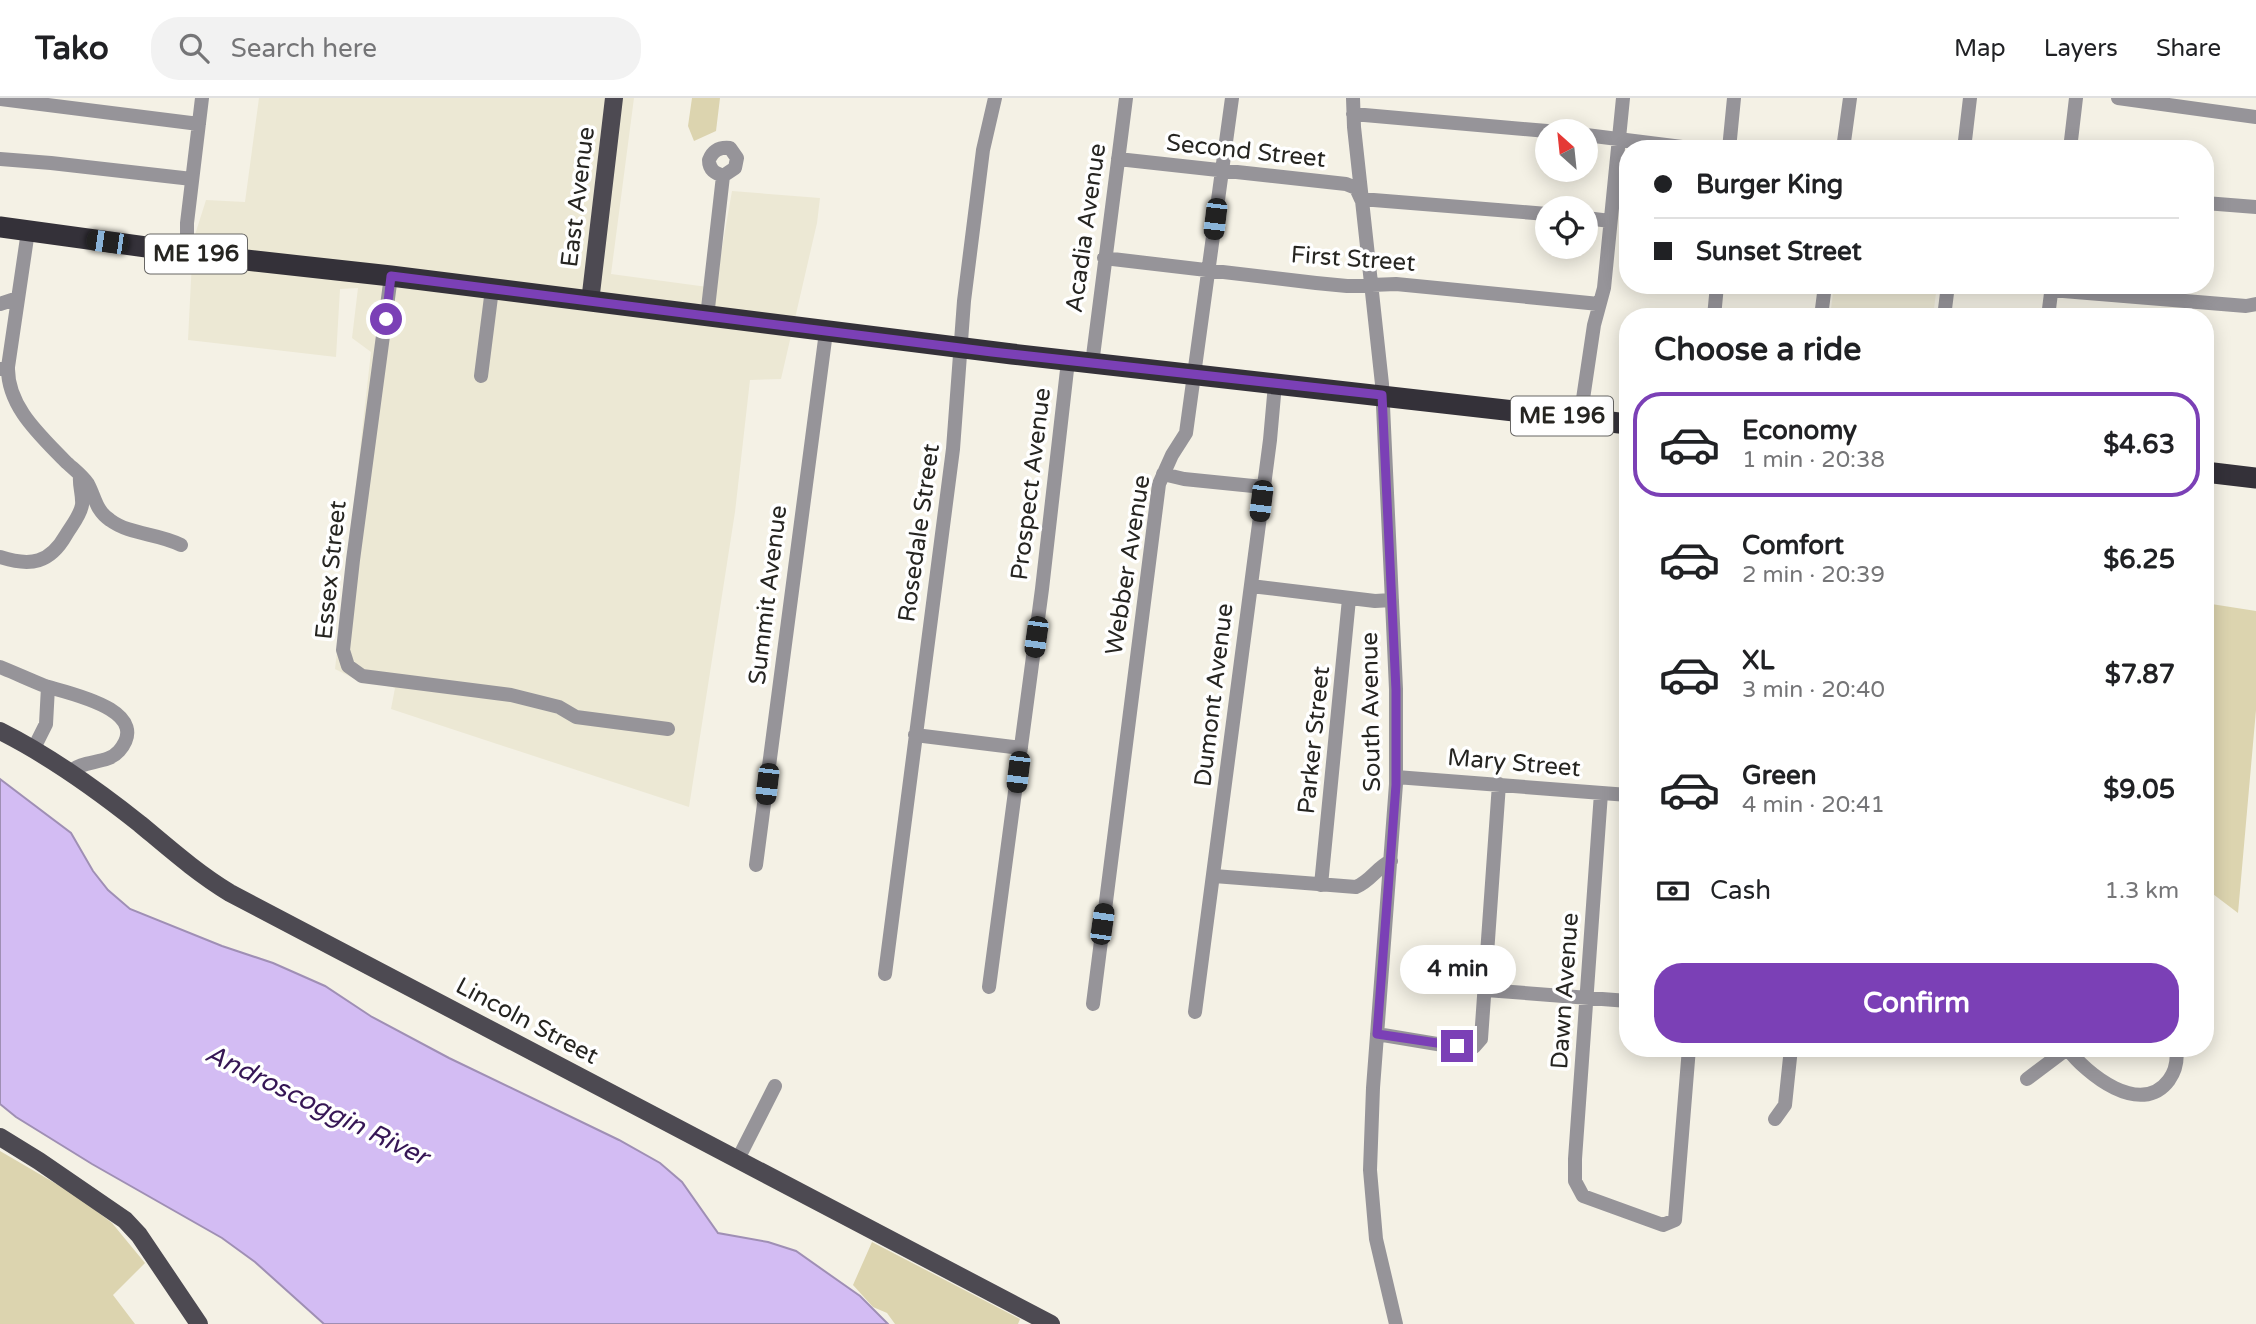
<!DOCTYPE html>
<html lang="en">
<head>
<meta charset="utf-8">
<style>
	body { margin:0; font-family:"Varela Round",sans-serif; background:#f2f2f2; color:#202124; height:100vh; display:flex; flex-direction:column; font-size:26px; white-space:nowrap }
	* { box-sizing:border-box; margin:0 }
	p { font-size:23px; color:#757577 }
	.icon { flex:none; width:38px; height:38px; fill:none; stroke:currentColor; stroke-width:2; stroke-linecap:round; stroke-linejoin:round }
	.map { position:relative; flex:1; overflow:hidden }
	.drawer { position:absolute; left:1619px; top:210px; width:595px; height:749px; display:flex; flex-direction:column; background:#fff; border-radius:28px; box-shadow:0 4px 18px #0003 }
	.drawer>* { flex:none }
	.guide { position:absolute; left:1619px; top:42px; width:595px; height:154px; border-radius:28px; box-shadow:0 4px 18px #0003; display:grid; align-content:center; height:154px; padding:0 35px; background:#fff }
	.needle { width:46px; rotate:333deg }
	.tools { position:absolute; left:1535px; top:21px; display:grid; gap:14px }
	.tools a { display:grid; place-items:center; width:63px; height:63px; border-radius:50%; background:#fff; box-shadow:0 4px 18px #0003; font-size:35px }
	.end { position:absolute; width:32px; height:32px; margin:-16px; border:9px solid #7b40b6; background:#fff; box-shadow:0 0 0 4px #fff }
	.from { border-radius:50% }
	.bubble { position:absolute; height:49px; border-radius:24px; background:#fff; box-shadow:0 4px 18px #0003; font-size:23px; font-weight:700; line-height:49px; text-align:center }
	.car { position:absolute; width:21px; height:42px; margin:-21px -10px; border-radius:9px; box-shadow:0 0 5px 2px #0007; background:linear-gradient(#222 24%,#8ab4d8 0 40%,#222 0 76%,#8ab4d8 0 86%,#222 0) }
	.guide b { display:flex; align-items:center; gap:24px; height:66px; font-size:26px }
	.guide b+b { border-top:2px solid #e0e0e0 }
	.guide i { width:18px; height:18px; background:#202124 }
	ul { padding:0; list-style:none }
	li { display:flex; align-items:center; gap:21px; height:105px; margin:0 14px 10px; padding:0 21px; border:4px solid transparent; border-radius:28px }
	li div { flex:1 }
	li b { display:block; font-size:26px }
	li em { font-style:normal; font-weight:700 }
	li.on { border-color:#7b40b6 }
	li>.icon { width:63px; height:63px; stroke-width:1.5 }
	h2 { padding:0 35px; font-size:32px; line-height:84px }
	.pay { display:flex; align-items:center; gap:18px; height:77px; padding:0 35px; font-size:26px }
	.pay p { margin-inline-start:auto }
	.primary-button { display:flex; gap:14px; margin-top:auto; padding:14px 35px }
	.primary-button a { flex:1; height:80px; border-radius:28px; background:#7b40b6; color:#fff; font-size:28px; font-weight:700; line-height:80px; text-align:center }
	header { display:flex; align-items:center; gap:42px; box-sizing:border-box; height:98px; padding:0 35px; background:#fff; border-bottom:2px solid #e0e0e0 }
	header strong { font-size:33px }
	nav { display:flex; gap:38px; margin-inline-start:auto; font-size:24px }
	.search { width:490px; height:63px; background:#f2f2f2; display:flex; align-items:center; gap:18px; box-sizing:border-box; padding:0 24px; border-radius:28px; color:#757577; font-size:26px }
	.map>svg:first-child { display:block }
</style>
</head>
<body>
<header>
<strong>Tako</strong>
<div class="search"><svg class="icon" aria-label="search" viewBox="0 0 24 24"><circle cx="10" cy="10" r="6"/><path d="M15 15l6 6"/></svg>Search here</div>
<nav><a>Map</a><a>Layers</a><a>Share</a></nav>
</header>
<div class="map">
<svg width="2256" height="1226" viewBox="0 0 2256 1226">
	<rect width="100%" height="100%" fill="#f4f1e5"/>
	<path fill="#ece8d4" d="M259 0H634L611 176 715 190 732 93 820 100 817 125 781 281 750 282 735 414 689 709 391 611 395 590 353 580 335 571 371 254 352 240 358 190 340 191 336 259 188 242 193 143 206 102 245 104Z
		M1834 187H1937L1933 219H1830Z"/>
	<path fill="#dcd4af" d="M692 0H720L716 33 694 43 688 28Z
		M2205 505 2256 513V612L2238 815 2205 790Z
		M0 1053 77 1098 112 1125 145 1165 113 1197 135 1226H0Z
		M872 1144 1020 1221 1018 1226H895L887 1215 873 1209 853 1187Z"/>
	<path fill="#d3bcf3" stroke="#9f8fb4" stroke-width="2" d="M0 681 71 735 93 773 108 792 130 811 222 848 273 865 325 888 372 919 449 960 619 1042 660 1065 682 1084 718 1135 768 1144 796 1153 860 1198 888 1226H324L255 1164 222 1140 92 1066 16 1019 0 1006Z"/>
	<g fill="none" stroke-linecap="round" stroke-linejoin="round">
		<path stroke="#969499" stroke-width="14" d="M1353 0 1354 29 1382 286 1396 591V686L1373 990 1370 1072 1376 1141 1396 1226
			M2118 0 2256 19
			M0 1 199 26
			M1353 16 1547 33
			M1586 37 1698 51
			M1729 51 1734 0
			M1843 51 1850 0
			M1964 51 1970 0
			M2070 51 2076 0
			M0 61 51 65 192 81
			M1118 61 1346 86 1356 90 1361 101 1547 116
			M2205 105 2256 109
			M1586 120 1610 123
			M187 155V125L202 0
			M1104 160 1316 185 1347 188 1396 186 1599 206
			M391 178 353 462 343 552 348 568 362 578 511 597 559 609 576 619 668 631
			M2051 192 2246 208 2256 206
			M0 206 18 200
			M707 219 723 78 735 70 737 60 730 50C720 49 713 52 709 62 709 72 715 75 723 78
			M1714 219 1717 187
			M1821 219 1825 187
			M1944 219 1948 187
			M2048 219 2052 187
			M1092 266 1126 0
			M8 269C7 308 40 337 65 363 72 370 82 377 88 386 95 399 96 413 110 422 130 437 158 435 181 447
			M1 271 8 269 28 133
			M481 278 492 191
			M1580 321 1594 227 1604 190 1623 0
			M1163 376 1184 381 1263 389
			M0 459C31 469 50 465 66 437 72 427 80 418 82 407 83 397 79 388 80 379
			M1251 488 1375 503 1392 502
			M0 569C15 575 30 582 45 588 68 595 154 612 119 653 107 667 83 661 70 674
			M915 637 1021 650
			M34 650 46 626 48 589
			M1396 679 1628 697
			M1601 695 1575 1061V1083L1583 1098 1663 1127 1675 1122 1689 950
			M756 767 826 234
			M1214 778 1356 789C1371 783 1377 769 1391 763
			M1321 787 1349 501
			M885 876 953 351 964 203 983 52 995 0
			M989 889 1042 491 1068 263
			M1486 892 1628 903
			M1093 906 1159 386 1172 357 1186 335 1232 0
			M1195 914 1270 342 1275 286
			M1377 936 1443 947 1474 949 1481 941 1499 686
			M2067 950C2086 976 2141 1020 2169 982 2176 972 2178 962 2176 950
			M2027 981 2067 951
			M1775 1021 1785 1007 1791 950
			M738 1061 775 988"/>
		<path stroke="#4d4a52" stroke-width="18" d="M590 204 614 0
			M0 633C50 658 96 691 140 726 170 751 197 775 230 795L1051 1226
			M0 1039 39 1063 125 1122 139 1137 199 1226"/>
		<path stroke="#343139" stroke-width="21" d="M0 129 219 159 391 178 1012 256 1628 326
			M2205 374 2256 380"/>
	</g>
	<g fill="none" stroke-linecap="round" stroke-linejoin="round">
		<path stroke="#7b40b6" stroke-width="9" d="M386 221 391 178 992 254 1382 297 1396 592V687L1377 936 1457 948"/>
	</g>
	<g text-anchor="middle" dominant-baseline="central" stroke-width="7" stroke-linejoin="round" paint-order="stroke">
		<g fill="#fff" stroke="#676664" stroke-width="2">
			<rect x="145" y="136.5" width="102" height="39" rx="5"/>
			<rect x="1511" y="298.5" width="102" height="39" rx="5"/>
		</g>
		<g font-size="23" font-weight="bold" fill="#262521">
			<text x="196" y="156">ME 196</text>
			<text x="1562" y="318">ME 196</text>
		</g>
		<g font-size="24" fill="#262521" stroke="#fff">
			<text transform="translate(1246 53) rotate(6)">Second Street</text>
			<text transform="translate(578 99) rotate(-83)">East Avenue</text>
			<text transform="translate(1086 130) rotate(-82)">Acadia Avenue</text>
			<text transform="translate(1353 161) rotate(4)">First Street</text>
			<text transform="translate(1031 386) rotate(-83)">Prospect Avenue</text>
			<text transform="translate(919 435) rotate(-82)">Rosedale Street</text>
			<text transform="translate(1128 467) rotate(-81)">Webber Avenue</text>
			<text transform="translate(331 472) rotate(-84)">Essex Street</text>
			<text transform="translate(768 497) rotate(-83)">Summit Avenue</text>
			<text transform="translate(1214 597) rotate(-83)">Dumont Avenue</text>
			<text transform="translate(1371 614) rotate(-91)">South Avenue</text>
			<text transform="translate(1314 642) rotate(-84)">Parker Street</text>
			<text transform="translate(1514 665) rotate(5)">Mary Street</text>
			<text transform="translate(1565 893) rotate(-86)">Dawn Avenue</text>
			<text transform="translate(527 923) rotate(28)">Lincoln Street</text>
		</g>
		<g font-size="26" font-style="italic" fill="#361655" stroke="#fff">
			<text transform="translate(317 1007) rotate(26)">Androscoggin River</text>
		</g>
	</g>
</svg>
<div class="tools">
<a><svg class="needle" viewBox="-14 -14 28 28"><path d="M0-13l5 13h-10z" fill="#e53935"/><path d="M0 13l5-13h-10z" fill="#757577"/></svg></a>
<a><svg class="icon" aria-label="locate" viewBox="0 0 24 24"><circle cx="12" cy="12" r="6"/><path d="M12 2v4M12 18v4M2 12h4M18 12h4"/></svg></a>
</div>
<i class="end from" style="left:386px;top:221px"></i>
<i class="end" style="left:1457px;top:948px"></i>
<div class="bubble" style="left:1400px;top:847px;width:116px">4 min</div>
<i class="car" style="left:1215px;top:121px;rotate:187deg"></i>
<i class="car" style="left:107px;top:144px;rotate:278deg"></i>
<i class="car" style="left:1261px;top:403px;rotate:187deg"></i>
<i class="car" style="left:1036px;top:539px;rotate:188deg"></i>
<i class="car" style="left:1018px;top:674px;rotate:187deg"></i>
<i class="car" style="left:767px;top:686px;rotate:187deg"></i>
<i class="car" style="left:1102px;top:826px;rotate:8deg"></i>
<div class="guide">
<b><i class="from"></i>Burger King</b>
<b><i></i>Sunset Street</b>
</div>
<section class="drawer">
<h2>Choose a ride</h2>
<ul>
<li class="on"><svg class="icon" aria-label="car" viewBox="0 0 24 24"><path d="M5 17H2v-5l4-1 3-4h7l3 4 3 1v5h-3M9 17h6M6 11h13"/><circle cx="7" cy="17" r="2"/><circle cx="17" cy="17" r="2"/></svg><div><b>Economy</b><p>1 min · 20:38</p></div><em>$4.63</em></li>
<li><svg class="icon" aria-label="car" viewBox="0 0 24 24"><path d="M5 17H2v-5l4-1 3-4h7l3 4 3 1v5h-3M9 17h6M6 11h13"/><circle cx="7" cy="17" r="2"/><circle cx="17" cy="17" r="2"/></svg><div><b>Comfort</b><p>2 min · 20:39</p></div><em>$6.25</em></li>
<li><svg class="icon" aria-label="car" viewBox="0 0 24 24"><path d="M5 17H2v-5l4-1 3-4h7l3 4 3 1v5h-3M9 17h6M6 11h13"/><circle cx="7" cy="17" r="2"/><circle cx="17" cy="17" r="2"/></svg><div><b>XL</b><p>3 min · 20:40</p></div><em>$7.87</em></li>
<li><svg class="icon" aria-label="car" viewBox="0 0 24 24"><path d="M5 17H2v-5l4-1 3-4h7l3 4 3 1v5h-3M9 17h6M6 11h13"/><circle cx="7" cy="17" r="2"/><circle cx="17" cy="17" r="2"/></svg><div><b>Green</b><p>4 min · 20:41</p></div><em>$9.05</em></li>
</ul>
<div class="pay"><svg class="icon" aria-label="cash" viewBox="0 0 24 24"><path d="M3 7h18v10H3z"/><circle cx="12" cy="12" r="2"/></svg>Cash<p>1.3 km</p></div>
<div class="primary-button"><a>Confirm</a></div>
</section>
</div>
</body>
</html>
